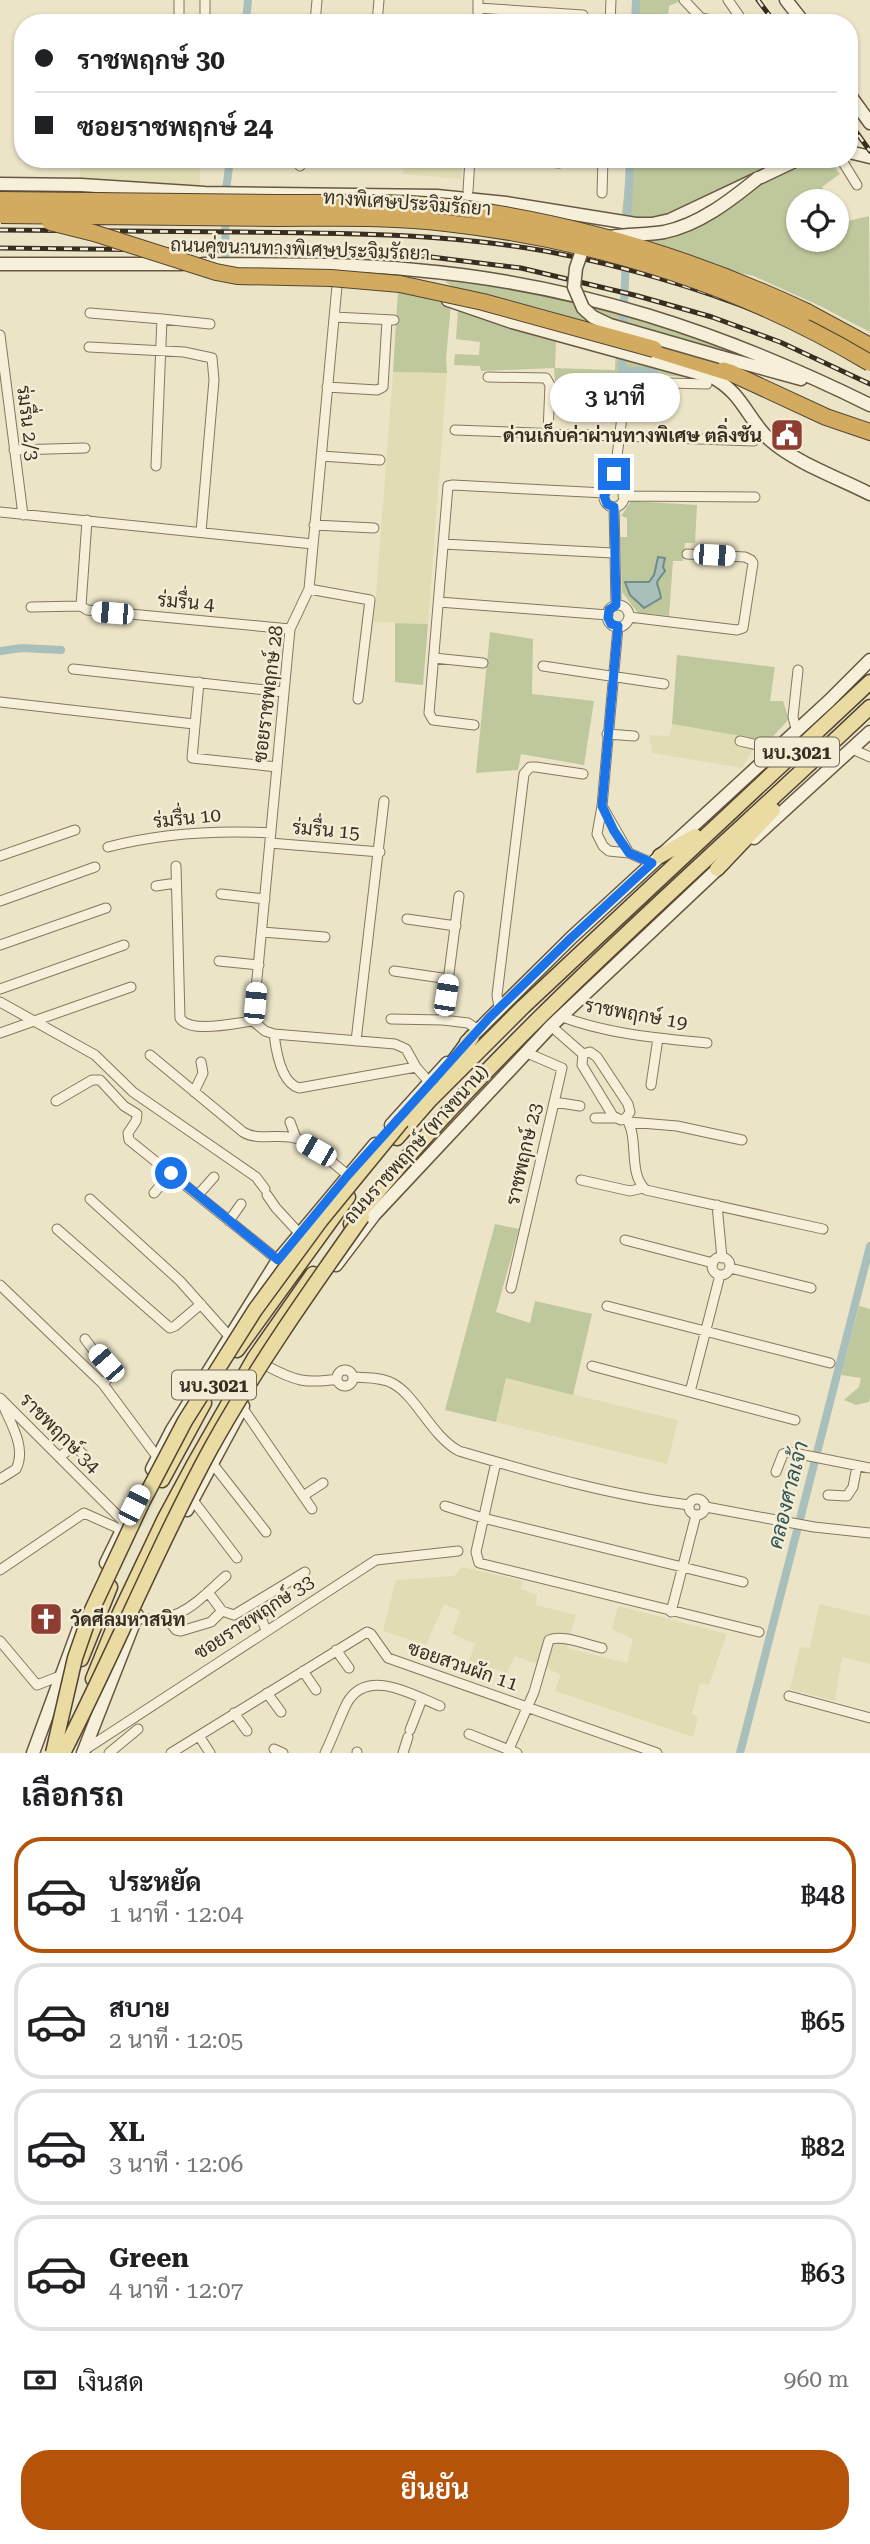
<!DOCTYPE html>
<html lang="th">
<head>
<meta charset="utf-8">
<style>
	body { margin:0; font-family:"Roboto Serif",Sarabun,serif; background:#f6f6f6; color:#202124; height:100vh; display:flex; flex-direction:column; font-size:26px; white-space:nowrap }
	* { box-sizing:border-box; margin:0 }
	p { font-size:23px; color:#757577 }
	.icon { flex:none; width:38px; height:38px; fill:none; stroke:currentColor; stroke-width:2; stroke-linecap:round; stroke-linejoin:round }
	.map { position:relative; height:1753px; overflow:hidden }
	.panel { display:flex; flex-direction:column; background:#fff; flex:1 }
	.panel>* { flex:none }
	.top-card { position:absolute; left:14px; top:14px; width:844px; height:154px; border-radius:28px; box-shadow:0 2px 5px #0004; display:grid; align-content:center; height:154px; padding:0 21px; background:#fff }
	.tools { position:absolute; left:786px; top:189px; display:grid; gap:14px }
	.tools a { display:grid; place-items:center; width:63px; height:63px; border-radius:50%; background:#fff; box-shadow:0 2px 5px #0004; font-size:35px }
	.end { position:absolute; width:32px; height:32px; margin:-16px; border:9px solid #1a73e8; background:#fff; box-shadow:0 0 0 4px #fff }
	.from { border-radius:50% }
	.bubble { position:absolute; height:49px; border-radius:24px; background:#fff; box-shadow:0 2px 5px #0004; font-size:23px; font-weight:600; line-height:49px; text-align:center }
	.car { position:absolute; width:21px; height:42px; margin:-21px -10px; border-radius:9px; box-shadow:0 0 5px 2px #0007; background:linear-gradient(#fff 24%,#345 0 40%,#fff 0 76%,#345 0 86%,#fff 0) }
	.top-card b { display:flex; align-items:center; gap:24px; height:66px; font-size:26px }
	.top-card b+b { border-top:2px solid #e0e0e0 }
	.top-card i { width:18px; height:18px; background:#202124 }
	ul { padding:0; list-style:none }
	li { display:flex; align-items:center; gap:21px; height:116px; margin:0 14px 10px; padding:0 7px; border:4px solid #e0e0e0; border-radius:28px }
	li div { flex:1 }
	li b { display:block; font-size:26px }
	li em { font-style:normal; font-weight:600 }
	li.current { border-color:#b45309 }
	li>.icon { width:63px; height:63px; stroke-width:1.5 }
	h2 { padding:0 21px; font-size:32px; line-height:84px }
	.pay { display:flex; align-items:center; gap:18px; height:77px; padding:0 21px; font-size:26px }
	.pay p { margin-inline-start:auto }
	.cta { display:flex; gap:14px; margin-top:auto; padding:14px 21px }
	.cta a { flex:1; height:80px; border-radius:28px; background:#b45309; color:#fff; font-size:28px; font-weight:600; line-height:80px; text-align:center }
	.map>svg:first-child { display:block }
</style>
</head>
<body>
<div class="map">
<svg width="870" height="1753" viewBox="0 0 870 1753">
	<rect width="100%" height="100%" fill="#ebe4c7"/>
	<path fill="#e0ddb5" d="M80 159H200V185H151L80 180Z
		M404 159H463L461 179 403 174Z
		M393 372 447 373 428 624 374 622Z
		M672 724 759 739 742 768 652 753 649 735 669 736Z
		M506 1378 678 1420 667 1464 496 1422Z
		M462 1567 523 1581 521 1589 537 1595 536 1605 576 1615 567 1648 627 1663 633 1639 612 1629 618 1606 727 1634 709 1685 700 1683 692 1713 698 1717 693 1737 555 1691 560 1675 548 1668 515 1656 507 1673 469 1661 475 1644 452 1634 460 1611 444 1604 426 1645 383 1631 396 1580 454 1576Z
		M819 1604 870 1616V1664L842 1657 835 1701 790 1689 800 1647 810 1648Z"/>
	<path fill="#bfc89c" d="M638 0H682L669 6 668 19 671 23H637Z
		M628 159H829L840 174 822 187 832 201H798V240H836L837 206 848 221 869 216 870 332 820 306 754 276 730 271 620 230Z
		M448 277 559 296 626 313 770 363 718 351 645 354 639 364 656 366 695 378 622 371 617 400 556 396 554 368 481 371 480 366 454 365 455 354 479 355 480 342 456 339 458 309 556 339 555 368 615 370 616 346 459 292 446 282Z
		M404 289 451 304 446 358 447 373 393 372 398 290Z
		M631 501 697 505 695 543H685L683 561H673L669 616 638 613 622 592 620 537H627V518L621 516Z
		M395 623 428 624 423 685 395 682Z
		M490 632 533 639 532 694 594 701 584 765 521 754 518 770 476 773Z
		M677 655 775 667 770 701H783L789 719 769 741 672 724Z
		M495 1224 519 1229 496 1312 530 1323 535 1301 592 1314 573 1395 506 1378 496 1422 445 1410Z
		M859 1306 870 1309V1397L869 1402 856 1405 844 1400 859 1387 861 1378 841 1375Z"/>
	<path fill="#a8bfbb" stroke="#6f8d88" stroke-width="2" d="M658 557 665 558 663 567 665 571C652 588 658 578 661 598L644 608 630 595 625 582H649L654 575Z"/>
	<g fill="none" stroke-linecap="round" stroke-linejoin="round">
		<path stroke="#a8bfbb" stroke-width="8" d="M246 23 248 0
			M635 23 636 0
			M225 198 230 159
			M225 218 226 268
			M627 226 630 159
			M623 330 626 256
			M623 350 622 371H654
			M0 651 22 648 61 650
			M740 1753 870 1246"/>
		<defs>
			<path id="street" d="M179 0V23
				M684 0 701 18 711 20
				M728 0 744 23
				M478 8 583 15
				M205 23V0
				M315 23 317 0
				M377 23 379 0
				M478 23V0
				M610 23 611 0
				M520 159 559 163
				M841 159 857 185
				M363 162V159
				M300 166 301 159
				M468 191 470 159
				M602 193 603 159
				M90 313 162 319
				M334 317 394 320
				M0 335 23 515
				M89 347 184 352 212 358 214 380 201 532
				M488 377 546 378 550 385 548 432
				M327 387 377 390 383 387 387 320
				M455 430 754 441
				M14 450 85 448
				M321 456 380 460
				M156 466 162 319 210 324
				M604 497a10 10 0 1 1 20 0a10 10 0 1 1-20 0Z
				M613 488 626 385 630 382 707 384
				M623 496 755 497
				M614 507 616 605
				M0 512 313 544
				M314 525 374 528
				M443 544 613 553
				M309 589 370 600 358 699
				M439 602 608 615
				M607 616a11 11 0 1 1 22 0a11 11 0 1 1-22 0Z
				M81 606 87 610 290 629
				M81 606 87 520
				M31 607 81 606
				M629 617 737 630 743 628 753 563 751 560 745 557 687 554
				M618 627 602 806 597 834 603 846 609 851 629 853 652 863
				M434 658 483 663
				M543 666 664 684
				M73 669 284 692
				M199 682 192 758 277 767
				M0 702 194 724
				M474 725 433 720 429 713 448 486 453 485 605 493
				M796 729 793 717 798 670
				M607 734 634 736
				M740 741 775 749
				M852 749 870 757
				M602 806 629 853
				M270 843 380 852
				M108 847C162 833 215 830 271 833
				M0 856 75 830
				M176 866 180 1018C190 1034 235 1023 253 1021
				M156 886 176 883
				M221 894 265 899
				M459 896 443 1020 468 1023 478 1030
				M0 901 95 867
				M407 919 456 926
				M262 932 325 937
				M0 945 106 908
				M219 961 259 965
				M394 971 449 979
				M0 989 124 945
				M0 1002 95 1055 133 1092 256 1177 265 1189
				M499 1008 497 995 524 774 530 767H536L583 774
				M560 1016C607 1034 657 1038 707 1043
				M391 1019 443 1020
				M551 1026 583 1054 590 1052 597 1057 628 1104 630 1112 626 1118
				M0 1033 131 987
				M274 1034 265 1031 253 1021 290 629 309 589 338 275
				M274 1034 395 1044 406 1049 416 1067 299 1088C281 1083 276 1051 274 1034Z
				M356 1041 384 801
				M583 1054 582 1065 613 1116 621 1120 626 1118
				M150 1055 243 1132C259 1142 281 1132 298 1139 316 1146 332 1163 348 1175
				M416 1067 429 1082
				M651 1085 658 1038
				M194 1092 203 1073 201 1062
				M56 1101 92 1080H100L124 1106 137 1114 136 1121 128 1133 129 1140 278 1260
				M554 1102 580 1106
				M595 1118H616
				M626 1118C640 1139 627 1173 646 1190L823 1229
				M290 1122 296 1138
				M629 1122 677 1126 742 1140
				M581 1180 630 1191 643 1188
				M154 1193 171 1173
				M198 1195 214 1177
				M267 1195 276 1208 300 1234
				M90 1199 180 1281 229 1336
				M717 1205 722 1258
				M229 1221 241 1204
				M57 1229 170 1328 175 1326 201 1304
				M625 1240 713 1263
				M712 1266a9 9 0 1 1 18 0a9 9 0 1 1-18 0Z
				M730 1268 811 1288
				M0 1285 103 1384 158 1458
				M511 1288 562 1068 525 1052
				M607 1306 830 1363
				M85 1339 109 1371V1377L103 1384
				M267 1366C295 1381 306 1384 337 1379
				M592 1366 795 1420
				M337 1378a8 8 0 1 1 16 0a8 8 0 1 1-16 0Z
				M354 1377C366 1378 381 1377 392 1383 416 1395 431 1436 459 1451 534 1473 611 1496 689 1505
				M690 1392 720 1275
				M0 1398 125 1523
				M242 1407 312 1509
				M59 1457 74 1446 84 1455
				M496 1462 476 1552 479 1563 759 1632
				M212 1463 266 1532
				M776 1472 783 1454 789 1452 870 1468
				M0 1479 16 1469C27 1448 10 1422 2 1403
				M828 1495 847 1496 853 1487 857 1466
				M303 1496 323 1483
				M689 1507a8 8 0 1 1 16 0a8 8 0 1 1-16 0Z
				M192 1499 237 1558
				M445 1506 483 1518 743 1582
				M706 1507 814 1527 870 1533
				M0 1570 84 1513 122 1530
				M208 1592 222 1611 234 1615 305 1572
				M671 1612 696 1515
				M259 1613 266 1630
				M135 1618C179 1625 195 1603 226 1576
				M167 1619 176 1630 181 1631 211 1622 222 1611
				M0 1641 37 1685 60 1676
				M336 1650 349 1668
				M303 1671 316 1690
				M267 1693 281 1712
				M789 1696 870 1718
				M234 1713 247 1731
				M410 1730 422 1699
				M469 1734 517 1753
				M199 1736 210 1753
				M86 1749 376 1560 458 1551
				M274 1749 283 1753
				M509 1749 534 1692 549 1640C563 1634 587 1645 602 1648
				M109 1753 138 1729
				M171 1753 367 1632 371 1634 388 1658 657 1753
				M325 1753C333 1737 339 1719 347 1703 367 1667 413 1695 440 1706
				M357 1753V1752
				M403 1753 408 1737"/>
			<path id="secondary" d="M786 0 804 23
				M849 94 870 123
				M849 152 870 157
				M0 184 81 185 205 193 437 196 506 203 636 224H652L670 220 799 159
				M0 264H182
				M203 264C274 265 345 263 415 270 578 284 724 333 870 405
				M448 300 512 322 712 377C743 393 747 419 770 440 796 463 839 478 870 494
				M721 357 801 379
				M754 838 870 732
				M466 1042 571 938 829 701 870 660
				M391 1125 447 1063
				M336 1265 374 1215 551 1026 724 863
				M152 1469 172 1430 278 1260 375 1144
				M187 1510 243 1406
				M106 1563 127 1520
				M33 1753 79 1628
				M83 1753 137 1615"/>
			<path id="primary" d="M660 856 695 836
				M717 869 773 810
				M443 1076 472 1037
				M397 1138 430 1100 523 1007 870 682
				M351 1224C505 1033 693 875 870 707
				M237 1350 348 1197
				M162 1480 204 1403
				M81 1659 110 1587
				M93 1679 119 1615 165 1518 193 1466 255 1357 313 1274"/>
			<path id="highway" d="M807 312 870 346
				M654 349 731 373 826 417 870 432"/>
		</defs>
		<use href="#street" stroke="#85775e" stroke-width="11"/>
		<use href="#secondary" stroke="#675841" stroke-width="15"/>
		<use href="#primary" stroke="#534532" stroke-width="17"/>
		<use href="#highway" stroke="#534532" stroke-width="18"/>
		<use href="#street" stroke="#f6f0da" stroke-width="9"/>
		<use href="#secondary" stroke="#f6f0da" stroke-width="12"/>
		<use href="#primary" stroke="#eadba3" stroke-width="14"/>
		<use href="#highway" stroke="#d2ab60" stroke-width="16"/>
		<defs>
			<path id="rail" d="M758 0 775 23
				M849 122 870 151
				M0 230C80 230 159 232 239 232 341 233 443 233 545 251 657 272 769 310 870 363
				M0 248 331 252 423 256 521 268 638 296 712 317 780 342 870 384"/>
		</defs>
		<use href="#rail" stroke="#372d20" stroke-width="5"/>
		<use href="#rail" stroke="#f3edd6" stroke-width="2.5" stroke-dasharray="8" stroke-linecap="butt"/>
		<defs>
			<path id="secondary-bridge" d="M610 237C628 234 646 235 664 232 699 225 731 200 758 178
				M589 243 584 245 576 268 574 287 583 308 593 317 610 325 721 357"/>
			<path id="primary-bridge" d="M53 1753 75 1658 91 1612 143 1501 185 1421 255 1310 321 1220 402 1121
				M63 1753C115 1652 157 1547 211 1448 256 1367 309 1292 362 1217"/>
			<path id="highway-bridge" d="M0 200C92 201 184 202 276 203 340 203 404 201 467 209 586 226 699 261 807 312
				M1 215C93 216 185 217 276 218 333 218 390 216 446 223 596 240 740 285 870 363
				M50 222 94 233 216 272 237 276 331 278 400 284 483 302 654 349"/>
		</defs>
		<use href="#secondary-bridge" stroke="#675841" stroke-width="15" stroke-linecap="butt"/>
		<use href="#primary-bridge" stroke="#534532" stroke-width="17" stroke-linecap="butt"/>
		<use href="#highway-bridge" stroke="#534532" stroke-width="18" stroke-linecap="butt"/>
		<use href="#secondary-bridge" stroke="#f6f0da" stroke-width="12"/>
		<use href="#primary-bridge" stroke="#eadba3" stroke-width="14"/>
		<use href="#highway-bridge" stroke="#d2ab60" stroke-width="16"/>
	</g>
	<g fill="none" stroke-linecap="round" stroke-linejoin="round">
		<path stroke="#1a73e8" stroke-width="9" d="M171 1173 278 1260 348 1175 489 1018 571 938 652 863 629 853 614 831 602 806 618 626 611 624 608 618 609 610 616 605 614 507 607 504 604 496 607 490 613 488 614 474"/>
	</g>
	<defs>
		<symbol id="civic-square" viewBox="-11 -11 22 22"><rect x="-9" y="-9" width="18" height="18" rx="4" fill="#8f3c33" stroke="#f3edd6"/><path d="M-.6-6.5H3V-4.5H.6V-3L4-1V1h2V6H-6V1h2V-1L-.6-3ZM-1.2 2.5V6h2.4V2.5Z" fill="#fff"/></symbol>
		<symbol id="church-square" viewBox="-11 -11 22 22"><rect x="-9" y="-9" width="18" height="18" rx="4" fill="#8f3c33" stroke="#f3edd6"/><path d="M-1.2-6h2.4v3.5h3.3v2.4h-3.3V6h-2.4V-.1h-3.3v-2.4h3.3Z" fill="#fff"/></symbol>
	</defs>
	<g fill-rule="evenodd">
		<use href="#civic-square" x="768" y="416" width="38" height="38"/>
		<use href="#church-square" x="27" y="1600" width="38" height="38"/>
	</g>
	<g text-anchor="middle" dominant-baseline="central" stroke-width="5" stroke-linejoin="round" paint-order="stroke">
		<g fill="#f3edd6" stroke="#6f6757" stroke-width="2">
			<rect x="755" y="737.5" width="84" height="29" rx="5"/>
			<rect x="172" y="1370.5" width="84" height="29" rx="5"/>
		</g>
		<g font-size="18" font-weight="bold" fill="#372d20">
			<text x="797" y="752">นบ.3021</text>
			<text x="214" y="1385">นบ.3021</text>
		</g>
		<g font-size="19" fill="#372d20" stroke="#f3edd6">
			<text transform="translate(407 203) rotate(4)">ทางพิเศษประจิมรัถยา</text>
			<text transform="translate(300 249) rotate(2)">ถนนคู่ขนานทางพิเศษประจิมรัถยา</text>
			<text transform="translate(28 423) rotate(83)">ร่มรื่น 2/3</text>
			<text transform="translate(186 602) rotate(5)">ร่มรื่น 4</text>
			<text transform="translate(268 694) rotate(-83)">ซอยราชพฤกษ์ 28</text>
			<text transform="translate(187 818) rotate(-6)">ร่มรื่น 10</text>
			<text transform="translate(326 830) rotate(5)">ร่มรื่น 15</text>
			<text transform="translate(636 1014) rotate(10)">ราชพฤกษ์ 19</text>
			<text transform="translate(416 1144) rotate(-48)">ถนนราชพฤกษ์ (ทางขนาน)</text>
			<text transform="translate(524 1154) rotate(-77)">ราชพฤกษ์ 23</text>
			<text transform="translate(60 1433) rotate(45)">ราชพฤกษ์ 34</text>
			<text transform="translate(254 1617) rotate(-33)">ซอยราชพฤกษ์ 33</text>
			<text transform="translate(463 1666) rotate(19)">ซอยสวนผัก 11</text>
		</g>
		<g font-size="19" font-weight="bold" fill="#372d20" stroke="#f3edd6" text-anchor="end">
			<text x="762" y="435">ด่านเก็บค่าผ่านทางพิเศษ ตลิ่งชัน</text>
			<text x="70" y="1619" text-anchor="start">วัดศีลมหาสนิท</text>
		</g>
		<g font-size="21" font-style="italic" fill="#315455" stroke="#f3edd6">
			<text transform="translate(788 1495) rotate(-76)">คลองศาลเจ้า</text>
		</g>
	</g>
</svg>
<div class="tools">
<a><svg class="icon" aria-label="locate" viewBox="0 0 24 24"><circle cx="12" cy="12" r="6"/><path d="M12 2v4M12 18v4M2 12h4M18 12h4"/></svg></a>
</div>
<i class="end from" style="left:171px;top:1173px"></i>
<i class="end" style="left:614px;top:474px"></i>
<div class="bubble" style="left:550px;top:373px;width:130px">3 นาที</div>
<i class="car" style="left:714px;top:555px;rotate:93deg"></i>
<i class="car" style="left:112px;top:613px;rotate:275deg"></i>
<i class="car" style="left:446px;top:995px;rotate:9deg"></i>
<i class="car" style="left:255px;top:1003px;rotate:5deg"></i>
<i class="car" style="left:316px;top:1150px;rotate:300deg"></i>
<i class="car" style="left:106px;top:1363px;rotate:319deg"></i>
<i class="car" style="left:134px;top:1505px;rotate:27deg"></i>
<div class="top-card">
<b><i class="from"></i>ราชพฤกษ์ 30</b>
<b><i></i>ซอยราชพฤกษ์ 24</b>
</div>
</div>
<section class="panel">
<h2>เลือกรถ</h2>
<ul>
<li class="current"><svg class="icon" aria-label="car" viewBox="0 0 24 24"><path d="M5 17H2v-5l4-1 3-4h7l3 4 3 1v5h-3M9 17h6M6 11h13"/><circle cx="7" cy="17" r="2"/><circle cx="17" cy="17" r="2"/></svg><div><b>ประหยัด</b><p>1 นาที · 12:04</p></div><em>฿48</em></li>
<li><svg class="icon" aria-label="car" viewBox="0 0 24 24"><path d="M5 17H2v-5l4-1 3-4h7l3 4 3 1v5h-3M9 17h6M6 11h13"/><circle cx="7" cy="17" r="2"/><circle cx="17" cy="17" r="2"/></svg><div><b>สบาย</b><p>2 นาที · 12:05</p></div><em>฿65</em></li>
<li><svg class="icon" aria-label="car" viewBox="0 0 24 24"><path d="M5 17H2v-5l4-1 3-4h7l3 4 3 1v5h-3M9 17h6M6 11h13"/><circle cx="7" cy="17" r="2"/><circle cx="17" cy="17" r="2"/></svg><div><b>XL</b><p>3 นาที · 12:06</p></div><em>฿82</em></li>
<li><svg class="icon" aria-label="car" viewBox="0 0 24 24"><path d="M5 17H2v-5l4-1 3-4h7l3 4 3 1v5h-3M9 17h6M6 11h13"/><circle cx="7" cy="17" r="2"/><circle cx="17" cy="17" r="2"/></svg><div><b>Green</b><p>4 นาที · 12:07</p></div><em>฿63</em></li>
</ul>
<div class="pay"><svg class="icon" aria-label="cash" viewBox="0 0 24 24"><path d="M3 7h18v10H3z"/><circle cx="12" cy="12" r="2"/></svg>เงินสด<p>960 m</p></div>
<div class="cta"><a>ยืนยัน</a></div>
</section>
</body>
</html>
